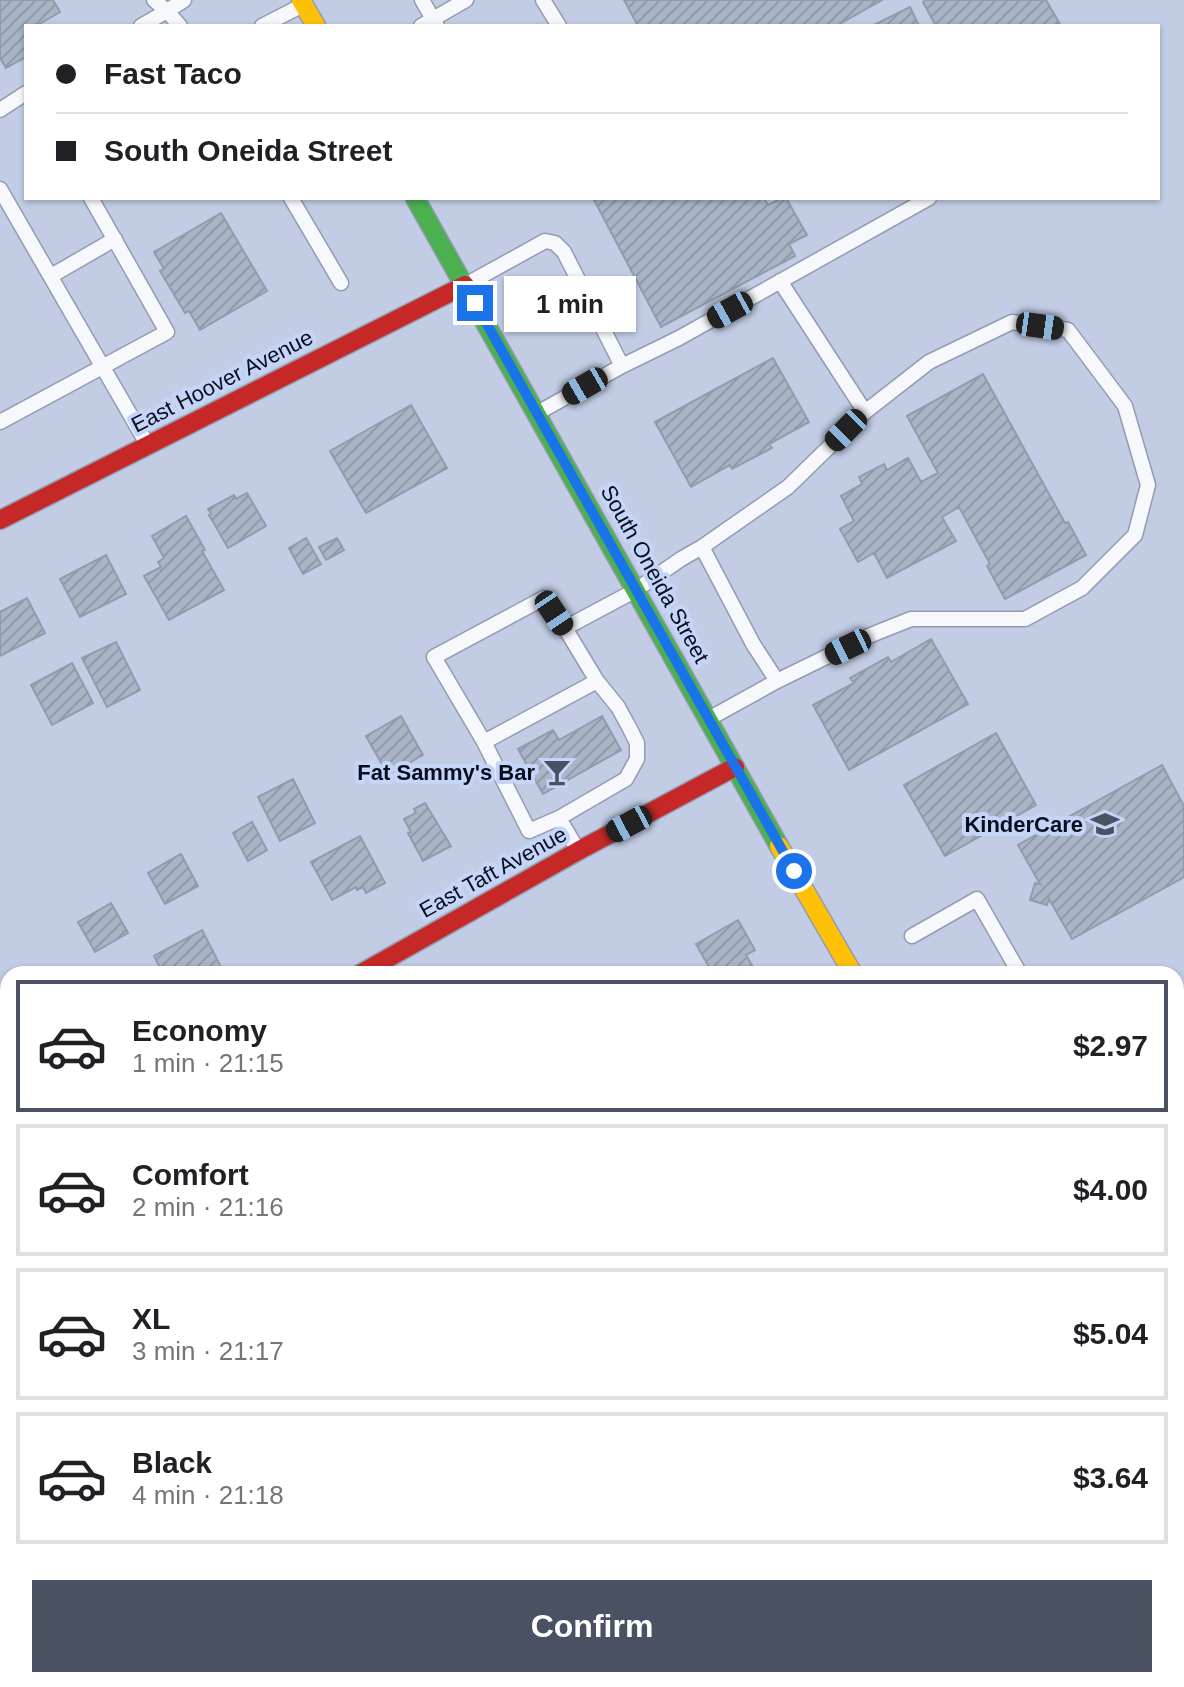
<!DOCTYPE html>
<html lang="en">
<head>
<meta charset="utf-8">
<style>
	body { margin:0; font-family:Arial,sans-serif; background:#f6f6f6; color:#202124; height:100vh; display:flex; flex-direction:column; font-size:30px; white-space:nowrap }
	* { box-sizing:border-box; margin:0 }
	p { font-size:26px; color:#757577 }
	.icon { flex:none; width:44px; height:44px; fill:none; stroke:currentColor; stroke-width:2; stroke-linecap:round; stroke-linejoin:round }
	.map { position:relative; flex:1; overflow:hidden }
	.side { position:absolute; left:0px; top:966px; width:1184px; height:722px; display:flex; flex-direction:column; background:#fff; border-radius:24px 24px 0 0; box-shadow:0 2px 6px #0004 }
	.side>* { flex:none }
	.guide { position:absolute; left:24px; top:24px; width:1136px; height:176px; border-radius:0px; box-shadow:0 2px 6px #0004; display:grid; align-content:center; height:176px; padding:0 32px; background:#fff }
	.end { position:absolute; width:36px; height:36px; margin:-18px; border:10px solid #1a73e8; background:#fff; box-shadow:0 0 0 4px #fff }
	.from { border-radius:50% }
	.bubble { position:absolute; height:56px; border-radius:0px; background:#fff; box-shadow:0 2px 6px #0004; font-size:26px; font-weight:600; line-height:56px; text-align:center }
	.car { position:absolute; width:24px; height:48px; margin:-24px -12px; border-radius:10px; box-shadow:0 0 6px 2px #0007; background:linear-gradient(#222 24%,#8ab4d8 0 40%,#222 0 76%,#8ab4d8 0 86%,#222 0) }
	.guide b { display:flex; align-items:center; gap:28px; height:76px; font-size:30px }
	.guide b+b { border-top:2px solid #e0e0e0 }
	.guide i { width:20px; height:20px; background:#202124 }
	ul { padding:14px 0 0; list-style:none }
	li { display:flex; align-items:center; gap:24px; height:132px; margin:0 16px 12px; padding:0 16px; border:4px solid #e0e0e0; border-radius:0px }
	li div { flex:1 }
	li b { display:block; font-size:30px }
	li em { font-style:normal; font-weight:600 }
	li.current { border-color:#495163 }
	li>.icon { width:72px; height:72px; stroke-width:1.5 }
	.button { display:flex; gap:16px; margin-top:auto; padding:16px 32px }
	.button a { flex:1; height:92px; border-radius:0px; background:#495163; color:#fff; font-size:32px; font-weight:600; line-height:92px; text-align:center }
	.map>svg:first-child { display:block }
</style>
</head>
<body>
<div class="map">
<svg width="1184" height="1687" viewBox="0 0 1184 1687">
	<defs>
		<pattern id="building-hatch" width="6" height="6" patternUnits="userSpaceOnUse" patternTransform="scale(2)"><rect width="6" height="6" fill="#a9b5c7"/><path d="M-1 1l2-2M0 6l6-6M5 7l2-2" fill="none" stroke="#909aaa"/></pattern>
	</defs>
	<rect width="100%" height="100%" fill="#c2cde5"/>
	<path fill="url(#building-hatch)" stroke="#8f9cac" stroke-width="2" d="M0 0H53L60 12 36 26H26V57L6 68 0 58Z
		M624 0H882L836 26H638Z
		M926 0H1046L1061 26H936L923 2Z
		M910 7 919 26H872Z
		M593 198H764L768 205 782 198H786L807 235 789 244 795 256 661 327Z
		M221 213 267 291 200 330 189 311 185 313 160 271 164 269 154 252Z
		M773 358 809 422 769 444 772 448 732 469 730 465 691 487 655 422Z
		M983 374 1065 523 1068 522 1086 555 1005 599 987 566 990 564 959 507 942 517 956 541 887 578 874 553 858 562 840 529 854 521 841 496 862 484 859 477 884 464 887 470 908 458 921 482 938 473 907 416Z
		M411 405 447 468 366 513 330 451Z
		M247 493 266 526 228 548 209 515 211 514 208 509 234 495 236 499Z
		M186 516 205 550 202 551 224 590 169 620 144 576 161 567 158 562 164 558 152 536Z
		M306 538 321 564 303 574 289 548Z
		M337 538 344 550 326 560 319 547Z
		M106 555 126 594 80 617 60 579Z
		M27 598 45 633 0 656V612Z
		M931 639 968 704 849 770 813 705 854 683 850 678 888 657 891 662Z
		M116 642 140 690 107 707 82 658Z
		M72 663 93 703 52 725 31 685Z
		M401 716 423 755 388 775 366 736Z
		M602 716 621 750 543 794 518 749 553 730 559 740Z
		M996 733 1036 805 945 856 904 785Z
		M1162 765 1184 806V877L1072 939 1049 899 1047 905 1030 900 1035 883 1040 884 1018 845Z
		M293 779 315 823 280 841 258 797Z
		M425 803 451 846 423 861 408 833 411 832 404 819 416 813 414 809Z
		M252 822 267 850 248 861 233 833Z
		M360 836 385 883 366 893 363 887 357 890 356 887 332 900 311 862Z
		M181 854 198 886 165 904 148 873Z
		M111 903 128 933 95 952 78 922Z
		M738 920 755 950 746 955 757 974H708L712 972 696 944Z
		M202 930 223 971 218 974H163L154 956Z
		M1184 999V1035L1181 1037 1176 1029V1004Z
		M8 1264V1348L0 1352V1269Z
		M7 1612 8 1666 0 1670V1615Z
		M365 1680H411L398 1687H369Z
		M466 1680H499L502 1687H462L460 1683Z
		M673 1680H697L701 1687H660Z
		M867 1680H913L917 1687H871Z"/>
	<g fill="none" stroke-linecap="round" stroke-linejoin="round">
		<defs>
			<path id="lane" d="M154 0 167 11 184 0
				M422 0 437 26
				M543 0 559 26
				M141 26 167 11 180 26
				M262 26 301 6
				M421 26 466 0
				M0 110 26 93
				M0 189 146 442
				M291 198 341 283
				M51 276 115 239
				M780 281 865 412
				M469 283 545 241 555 243 564 252 622 366
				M541 411 622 366 679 338 929 198
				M0 422 167 332 91 198
				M702 547 753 644 777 681
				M484 742 434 657 544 598 565 628
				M559 818 626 779 637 759V743L629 727 618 707 597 681
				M576 847 559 818 529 831 484 742 597 681 565 628 636 590 681 559 702 547 788 487 865 412 929 362 1012 322 1068 330 1125 406 1148 485 1135 535 1082 588 1025 619H911L871 635 777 681 712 717
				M912 936 977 899 1020 974"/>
			<path id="street" d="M1176 1137 1184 1132
				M1176 1613 1184 1609
				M151 1687 164 1680
				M1044 1687 1056 1680"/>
			<path id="fast" d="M415 198 779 846
				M0 1177 8 1173"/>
			<path id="slow" d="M301 0 316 26
				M779 846 853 974"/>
			<path id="jam" d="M0 520 465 285
				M360 974 578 851 735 767
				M1176 1541 1184 1556"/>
		</defs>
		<use href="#lane" stroke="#939cae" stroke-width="17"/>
		<use href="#street" stroke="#939cae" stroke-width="33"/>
		<use href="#fast" stroke="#939cae" stroke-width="21"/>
		<use href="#slow" stroke="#939cae" stroke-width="21"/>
		<use href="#jam" stroke="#939cae" stroke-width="21"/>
		<use href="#lane" stroke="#f6f8fb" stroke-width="14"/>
		<use href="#street" stroke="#f6f8fb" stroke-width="30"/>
		<use href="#fast" stroke="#4caf50" stroke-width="18"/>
		<use href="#slow" stroke="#ffc107" stroke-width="18"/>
		<use href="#jam" stroke="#c62828" stroke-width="18"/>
	</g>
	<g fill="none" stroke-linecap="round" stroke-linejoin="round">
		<path stroke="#1a73e8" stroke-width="10" d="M475 303 794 871"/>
	</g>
	<defs>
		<symbol id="bar-bare" viewBox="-9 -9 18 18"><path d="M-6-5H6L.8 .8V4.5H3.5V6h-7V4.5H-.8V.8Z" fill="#495163" stroke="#c5d5f8" stroke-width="2.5" paint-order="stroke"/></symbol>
		<symbol id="school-bare" viewBox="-9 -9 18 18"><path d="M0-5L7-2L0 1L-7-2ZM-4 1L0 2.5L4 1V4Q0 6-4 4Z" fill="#495163" stroke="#c5d5f8" stroke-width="2.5" paint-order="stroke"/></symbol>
	</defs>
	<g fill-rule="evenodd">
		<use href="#bar-bare" x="537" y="752" width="40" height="40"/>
		<use href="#school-bare" x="1085" y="804" width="40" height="40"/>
	</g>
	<g text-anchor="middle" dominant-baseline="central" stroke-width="8" stroke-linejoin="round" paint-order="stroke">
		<g font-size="22" fill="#080e1d" stroke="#c5d5f8">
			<text transform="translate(222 381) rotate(-27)">East Hoover Avenue</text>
			<text transform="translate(655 574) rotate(61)">South Oneida Street</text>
			<text transform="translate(493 872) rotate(-29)">East Taft Avenue</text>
		</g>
		<g font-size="22" font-weight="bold" fill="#080e1d" stroke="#c5d5f8" text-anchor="end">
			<text x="535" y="772">Fat Sammy's Bar</text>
			<text x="1083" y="824">KinderCare</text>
		</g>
	</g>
</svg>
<i class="end from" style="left:794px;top:871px"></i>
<i class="end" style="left:475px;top:303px"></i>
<div class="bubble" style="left:504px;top:276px;width:132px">1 min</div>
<i class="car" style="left:730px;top:310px;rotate:241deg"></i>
<i class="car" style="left:1040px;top:326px;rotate:98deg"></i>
<i class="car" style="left:585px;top:386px;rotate:240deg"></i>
<i class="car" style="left:846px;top:430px;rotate:225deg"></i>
<i class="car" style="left:554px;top:613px;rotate:146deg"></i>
<i class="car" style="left:848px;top:647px;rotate:244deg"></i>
<i class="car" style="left:629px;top:824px;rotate:242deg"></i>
<div class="guide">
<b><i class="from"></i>Fast Taco</b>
<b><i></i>South Oneida Street</b>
</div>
<section class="side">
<ul>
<li class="current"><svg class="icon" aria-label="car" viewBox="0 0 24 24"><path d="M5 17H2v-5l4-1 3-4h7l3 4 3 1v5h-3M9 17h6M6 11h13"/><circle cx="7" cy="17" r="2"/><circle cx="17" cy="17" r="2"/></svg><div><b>Economy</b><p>1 min · 21:15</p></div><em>$2.97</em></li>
<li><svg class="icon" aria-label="car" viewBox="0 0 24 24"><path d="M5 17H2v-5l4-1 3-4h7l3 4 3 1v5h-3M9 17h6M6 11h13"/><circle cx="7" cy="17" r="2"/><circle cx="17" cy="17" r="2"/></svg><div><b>Comfort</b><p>2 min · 21:16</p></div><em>$4.00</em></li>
<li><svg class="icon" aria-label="car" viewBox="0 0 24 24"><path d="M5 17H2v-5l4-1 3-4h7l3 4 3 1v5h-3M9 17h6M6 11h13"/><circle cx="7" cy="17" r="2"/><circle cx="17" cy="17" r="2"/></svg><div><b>XL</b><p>3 min · 21:17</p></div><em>$5.04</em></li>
<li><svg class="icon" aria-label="car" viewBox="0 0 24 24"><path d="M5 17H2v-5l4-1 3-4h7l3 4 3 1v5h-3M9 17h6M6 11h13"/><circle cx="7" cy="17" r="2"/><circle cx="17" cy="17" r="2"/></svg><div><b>Black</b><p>4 min · 21:18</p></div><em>$3.64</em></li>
</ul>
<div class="button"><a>Confirm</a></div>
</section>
</div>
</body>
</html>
